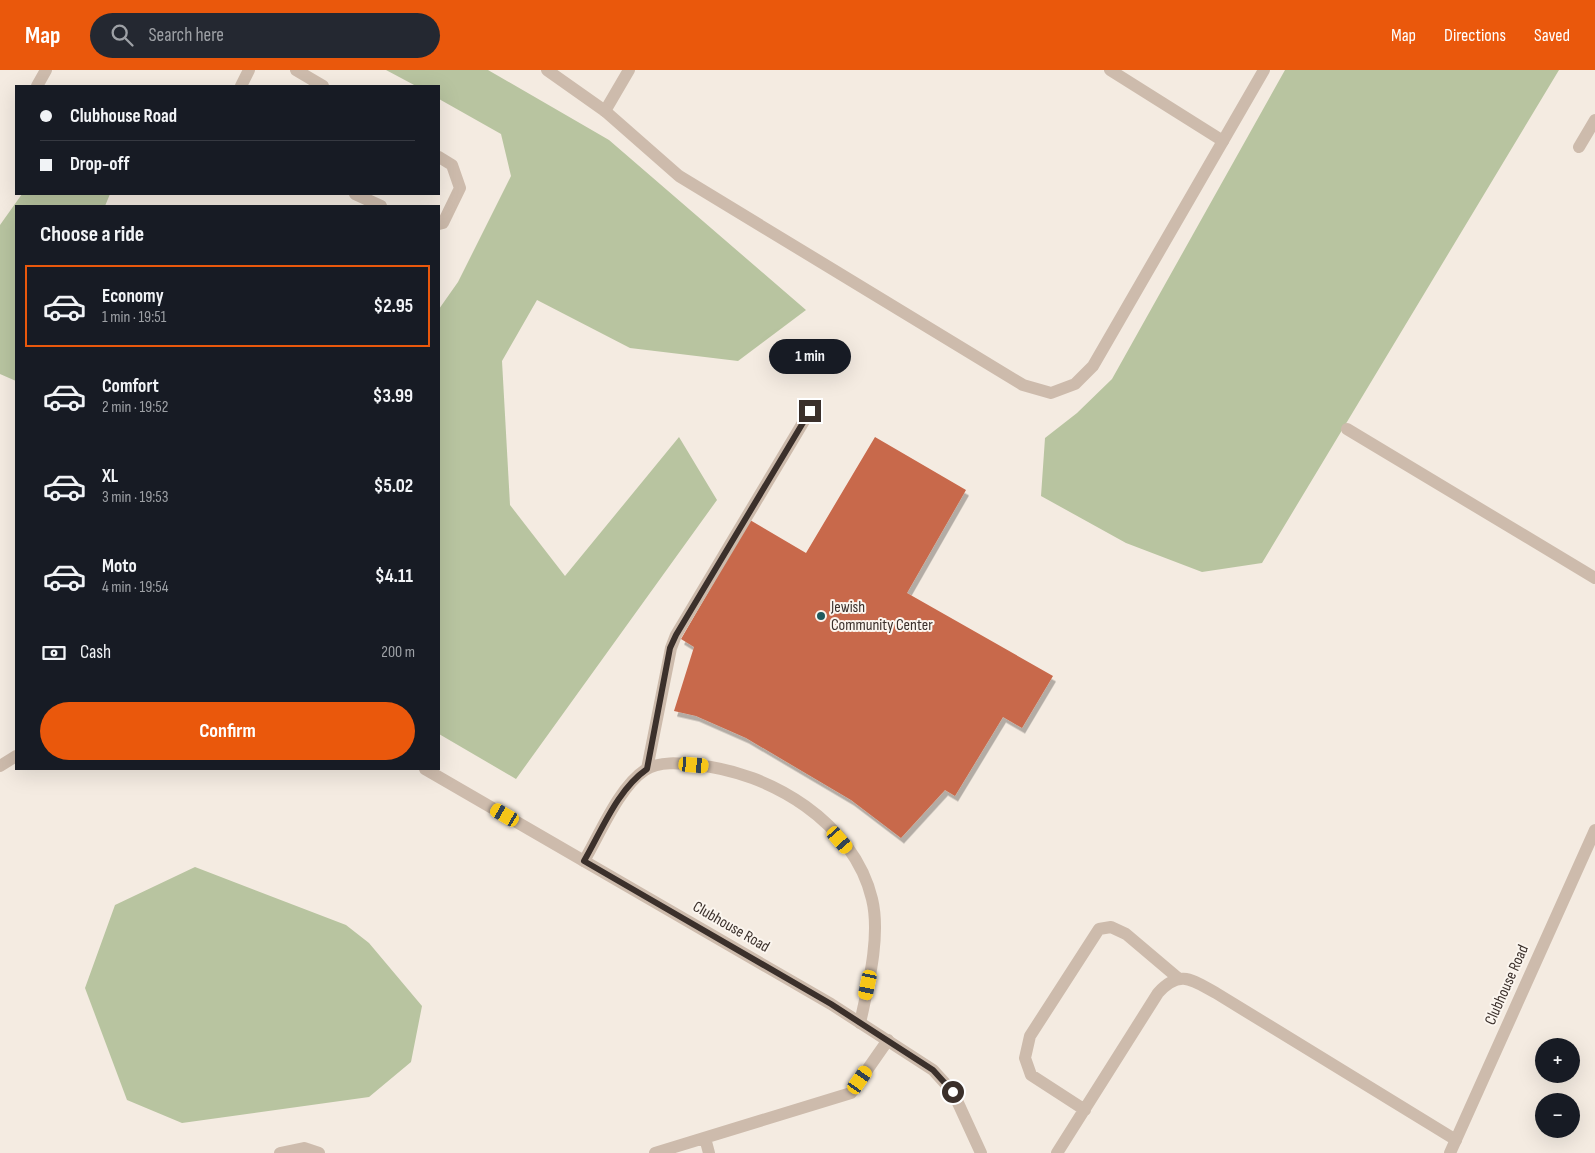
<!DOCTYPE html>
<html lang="en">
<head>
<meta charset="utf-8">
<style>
	body { margin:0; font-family:"Sofia Sans Condensed",sans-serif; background:#242831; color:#f1f3f6; height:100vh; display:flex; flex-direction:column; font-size:19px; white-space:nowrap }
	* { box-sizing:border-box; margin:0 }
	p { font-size:16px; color:#9ea1a6 }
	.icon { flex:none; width:28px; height:28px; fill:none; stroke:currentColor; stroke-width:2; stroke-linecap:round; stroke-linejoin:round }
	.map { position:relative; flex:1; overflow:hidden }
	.sheet { position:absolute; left:15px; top:135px; width:425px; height:565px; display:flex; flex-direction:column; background:#171b24; border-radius:0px; box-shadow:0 5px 20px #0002 }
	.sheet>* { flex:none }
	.banner { position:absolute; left:15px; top:15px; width:425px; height:110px; border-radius:0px; box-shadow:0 5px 20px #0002; display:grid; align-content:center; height:110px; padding:0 25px; background:#171b24 }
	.fabs { position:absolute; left:1535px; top:968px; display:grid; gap:10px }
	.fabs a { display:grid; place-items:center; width:45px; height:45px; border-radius:50%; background:#171b24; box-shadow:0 5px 20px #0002; font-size:25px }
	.end { position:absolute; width:22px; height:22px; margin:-11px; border:6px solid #3b302b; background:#fff; box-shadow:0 0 0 2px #fff }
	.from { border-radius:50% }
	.bubble { position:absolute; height:35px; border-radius:18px; background:#171b24; box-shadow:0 5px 20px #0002; font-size:16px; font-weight:700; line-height:35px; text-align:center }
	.car { position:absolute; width:15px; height:30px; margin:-15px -8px; border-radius:6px; box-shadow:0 0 4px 1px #0007; background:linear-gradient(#f5c518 24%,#345 0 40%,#f5c518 0 76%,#345 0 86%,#f5c518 0) }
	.banner b { display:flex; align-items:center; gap:18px; height:48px; font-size:19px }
	.banner b+b { border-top:1px solid #363941 }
	.banner i { width:12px; height:12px; background:#f1f3f6 }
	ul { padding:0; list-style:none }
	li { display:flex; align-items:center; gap:15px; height:82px; margin:0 10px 8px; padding:0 15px; border:2px solid transparent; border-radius:0px }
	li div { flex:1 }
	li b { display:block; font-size:19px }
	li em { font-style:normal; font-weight:700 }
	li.on { border-color:#ea580c }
	li>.icon { width:45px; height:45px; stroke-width:1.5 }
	h2 { padding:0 25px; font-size:22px; line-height:60px }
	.pay { display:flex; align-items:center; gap:12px; height:55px; padding:0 25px; font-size:19px }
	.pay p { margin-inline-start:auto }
	.cta { display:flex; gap:10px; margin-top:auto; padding:10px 25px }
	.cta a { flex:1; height:58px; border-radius:30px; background:#ea580c; color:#fff; font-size:20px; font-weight:700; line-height:58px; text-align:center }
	header { display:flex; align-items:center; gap:30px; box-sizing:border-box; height:70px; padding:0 25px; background:#ea580c; color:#fff }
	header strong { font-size:24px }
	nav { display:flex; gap:28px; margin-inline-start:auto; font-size:18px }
	.search { width:350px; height:45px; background:#242831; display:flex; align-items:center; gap:12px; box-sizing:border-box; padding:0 18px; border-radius:28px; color:#9ea1a6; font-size:19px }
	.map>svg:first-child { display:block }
</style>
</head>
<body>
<header>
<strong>Map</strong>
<div class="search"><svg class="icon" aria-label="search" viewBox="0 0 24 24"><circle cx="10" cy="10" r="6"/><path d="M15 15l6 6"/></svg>Search here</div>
<nav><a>Map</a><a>Directions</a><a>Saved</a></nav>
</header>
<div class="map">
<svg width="1595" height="1083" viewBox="0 0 1595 1083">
	<defs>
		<filter id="shadow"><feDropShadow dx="3" dy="5.5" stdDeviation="0" flood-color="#0004"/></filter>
	</defs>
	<rect width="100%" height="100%" fill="#f4ebe1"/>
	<path fill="#b8c4a0" d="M386 0H488L609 70 806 240 738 291 630 278 537 230 502 291 510 435 565 506 679 367 717 430 516 709 439 664V239L458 212 511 106 501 64 439 29V16H416Z
		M1285 0H1559L1262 493 1202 502 1126 473 1041 426 1045 368 1077 343 1112 309Z
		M22 124H110L105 136H16V311L0 304V155Z
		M195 797 346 855 369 873 422 936 411 992 369 1027 182 1053 127 1030 85 918 115 835Z"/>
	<path fill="#c8694b" filter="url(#shadow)" d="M875 367 966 420 907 523 1053 606 1022 658 1003 647 955 726 945 720 901 768 851 730 746 668 696 646 674 641 694 577 681 569 750 450 806 483Z"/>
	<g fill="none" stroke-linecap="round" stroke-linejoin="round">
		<path stroke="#cdbbac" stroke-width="12" d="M296 0 323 16
			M1110 0 1223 71
			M37 16 46 0
			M241 16 249 0
			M605 41 629 0
			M1579 77 1595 50
			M439 87 452 95 460 118 443 153 439 154
			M355 124 381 136
			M1347 359 1595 508
			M647 699 671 578 676 565 810 341
			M584 791C600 764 619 717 645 700 659 691 680 693 696 695 771 702 854 753 872 829 881 866 868 916 860 953
			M1085 1040 1031 1005 1025 988 1030 966 1099 859 1111 857 1126 864 1178 908
			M705 1068 709 1083
			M280 1083 304 1078 319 1083
			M655 1083 851 1023 888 970
			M1057 1083 1158 923C1180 899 1192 910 1216 923L1456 1070"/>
		<path stroke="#cdbbac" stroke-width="12" d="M547 0 605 41 679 106 1023 315 1051 323 1075 314 1093 296 1264 0
			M0 696 16 686
			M425 699 831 934 933 1000 953 1022 981 1083
			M1450 1083 1595 760"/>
	</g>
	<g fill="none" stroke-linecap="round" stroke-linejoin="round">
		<path stroke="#3b302b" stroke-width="6" d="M810 341 676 565 670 578 647 699C617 720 602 760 584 791L831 934 933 1000 953 1022"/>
	</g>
	<circle fill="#1f5a5e" stroke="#fbf5ee" stroke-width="2" cx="821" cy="546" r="5"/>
	<g text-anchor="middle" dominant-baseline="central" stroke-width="4" stroke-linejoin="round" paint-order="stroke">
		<g font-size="16" fill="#3b302b" stroke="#fbf5ee" text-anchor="start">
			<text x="831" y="537">Jewish<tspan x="831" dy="18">Community Center</tspan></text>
		</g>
		<g font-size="16" fill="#3b302b" stroke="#fbf5ee">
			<text transform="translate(731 857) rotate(30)">Clubhouse Road</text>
			<text transform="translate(1507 915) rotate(-66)">Clubhouse Road</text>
		</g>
	</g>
</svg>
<div class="fabs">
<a>+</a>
<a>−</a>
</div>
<i class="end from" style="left:953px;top:1022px"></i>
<i class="end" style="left:810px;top:341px"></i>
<div class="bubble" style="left:769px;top:269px;width:82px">1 min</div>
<i class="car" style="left:694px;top:695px;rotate:95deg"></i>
<i class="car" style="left:505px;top:745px;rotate:300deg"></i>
<i class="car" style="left:840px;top:770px;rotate:139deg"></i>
<i class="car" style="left:868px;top:915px;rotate:192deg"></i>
<i class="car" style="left:860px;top:1010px;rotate:35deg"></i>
<div class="banner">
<b><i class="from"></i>Clubhouse Road</b>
<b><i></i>Drop-off</b>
</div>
<section class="sheet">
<h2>Choose a ride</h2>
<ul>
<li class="on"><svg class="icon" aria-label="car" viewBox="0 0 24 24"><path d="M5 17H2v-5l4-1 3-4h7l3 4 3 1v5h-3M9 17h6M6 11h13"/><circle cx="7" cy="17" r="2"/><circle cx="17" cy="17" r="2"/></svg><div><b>Economy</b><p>1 min · 19:51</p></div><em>$2.95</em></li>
<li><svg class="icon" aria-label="car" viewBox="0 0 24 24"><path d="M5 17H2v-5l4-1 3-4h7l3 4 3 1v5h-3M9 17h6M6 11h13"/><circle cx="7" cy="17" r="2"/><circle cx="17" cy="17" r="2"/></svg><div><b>Comfort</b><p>2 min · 19:52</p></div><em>$3.99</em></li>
<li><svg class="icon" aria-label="car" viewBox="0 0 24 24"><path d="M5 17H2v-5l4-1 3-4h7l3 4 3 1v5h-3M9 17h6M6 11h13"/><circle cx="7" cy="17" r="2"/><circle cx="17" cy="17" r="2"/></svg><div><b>XL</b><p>3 min · 19:53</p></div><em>$5.02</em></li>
<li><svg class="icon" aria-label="car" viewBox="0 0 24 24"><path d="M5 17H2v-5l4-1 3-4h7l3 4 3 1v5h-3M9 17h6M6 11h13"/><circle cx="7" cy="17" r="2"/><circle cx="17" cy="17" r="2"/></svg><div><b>Moto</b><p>4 min · 19:54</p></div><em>$4.11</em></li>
</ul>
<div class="pay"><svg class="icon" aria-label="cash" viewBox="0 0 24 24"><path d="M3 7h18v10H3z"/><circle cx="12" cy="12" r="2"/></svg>Cash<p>200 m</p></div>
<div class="cta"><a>Confirm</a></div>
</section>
</div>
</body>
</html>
